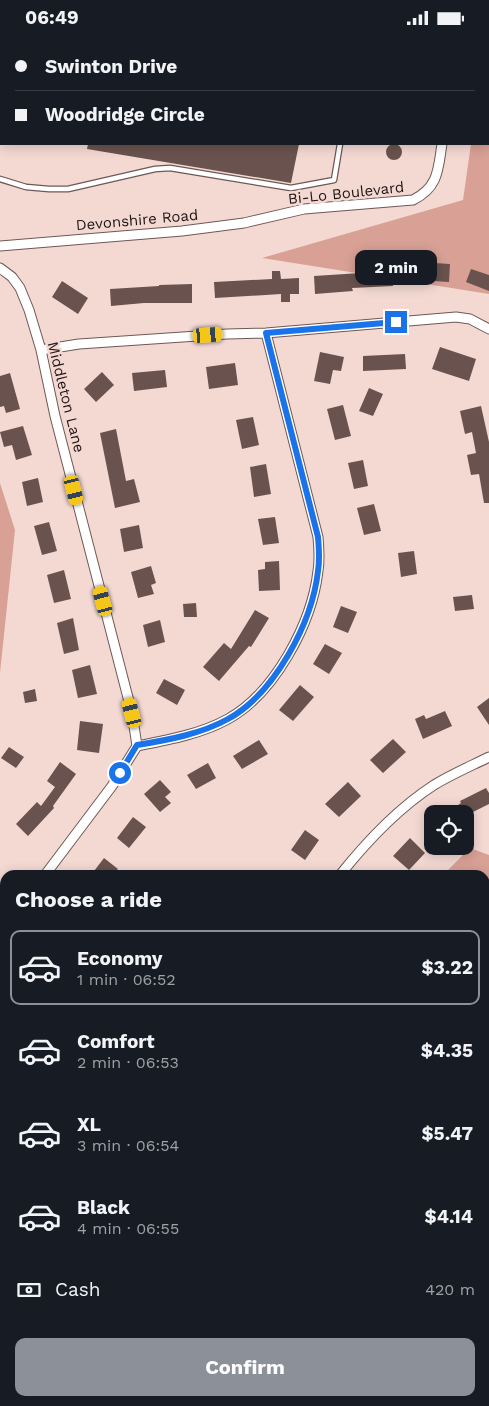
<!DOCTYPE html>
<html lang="en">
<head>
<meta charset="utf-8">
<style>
	body { margin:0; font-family:"Work Sans",sans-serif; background:#242831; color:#f1f3f6; height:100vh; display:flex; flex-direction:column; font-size:19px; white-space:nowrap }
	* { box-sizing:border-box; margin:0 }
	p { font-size:16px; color:#9ea1a6 }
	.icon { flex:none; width:28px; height:28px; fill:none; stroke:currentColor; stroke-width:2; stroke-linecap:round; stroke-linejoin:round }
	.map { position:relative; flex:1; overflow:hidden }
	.drawer { position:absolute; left:0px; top:835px; width:490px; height:536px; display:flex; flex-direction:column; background:#171b24; border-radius:15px 15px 0 0; box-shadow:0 2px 12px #0003 }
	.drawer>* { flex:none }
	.banner { position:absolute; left:0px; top:0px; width:490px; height:110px; box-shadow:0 2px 12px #0003; display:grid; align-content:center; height:110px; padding:0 15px; background:#171b24 }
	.tools { position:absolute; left:424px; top:770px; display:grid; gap:10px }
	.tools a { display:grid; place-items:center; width:50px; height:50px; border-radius:10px; background:#171b24; box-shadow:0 2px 12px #0003; font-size:25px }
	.end { position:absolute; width:22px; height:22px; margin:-11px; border:6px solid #1a73e8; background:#fff; box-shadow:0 0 0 2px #fff }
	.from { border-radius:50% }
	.bubble { position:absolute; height:35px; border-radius:10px; background:#171b24; box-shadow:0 2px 12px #0003; font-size:16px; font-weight:700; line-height:35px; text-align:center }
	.car { position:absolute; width:15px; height:30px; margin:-15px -8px; border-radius:6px; box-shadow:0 0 4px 1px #0007; background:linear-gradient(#f5c518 24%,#345 0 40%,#f5c518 0 76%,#345 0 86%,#f5c518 0) }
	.banner b { display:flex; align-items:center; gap:18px; height:48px; font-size:19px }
	.banner b+b { border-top:1px solid #363941 }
	.banner i { width:12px; height:12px; background:#f1f3f6 }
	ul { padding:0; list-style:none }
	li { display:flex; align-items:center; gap:15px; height:75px; margin:0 10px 8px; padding:0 5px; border:2px solid transparent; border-radius:10px }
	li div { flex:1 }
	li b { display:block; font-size:19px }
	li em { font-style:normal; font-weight:700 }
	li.current { border-color:#8c9099 }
	li>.icon { width:45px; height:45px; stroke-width:1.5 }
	h2 { padding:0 15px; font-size:22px; line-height:60px }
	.pay { display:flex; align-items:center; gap:12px; height:55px; padding:0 15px; font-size:19px }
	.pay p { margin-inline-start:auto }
	.action { display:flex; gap:10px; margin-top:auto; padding:10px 15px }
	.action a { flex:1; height:58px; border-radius:10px; background:#8c9099; color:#fff; font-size:20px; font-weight:700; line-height:58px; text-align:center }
	.status { display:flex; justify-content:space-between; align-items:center; height:35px; padding:0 25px; background:#171b24; direction:ltr }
	.status svg { height:14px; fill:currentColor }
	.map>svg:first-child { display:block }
</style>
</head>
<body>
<div class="status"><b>06:49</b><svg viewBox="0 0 49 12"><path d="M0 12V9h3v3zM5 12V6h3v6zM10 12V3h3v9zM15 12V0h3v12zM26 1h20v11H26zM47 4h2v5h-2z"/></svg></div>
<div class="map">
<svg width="489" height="1371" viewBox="0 0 489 1371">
	<rect width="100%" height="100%" fill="#f4d9d3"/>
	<path fill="#d9a195" d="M487 0H489V259L262 223 463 165 471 109H489V1Z
		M0 448 15 495 0 638Z
		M470 813 489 820V1012L485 1013V840H443Z
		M5 1065V1231L0 1225V1067Z
		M485 1336 489 1343V1371H350L348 1366H485Z
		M30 1366H85L91 1371H30Z
		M156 1366H239L238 1371H162Z"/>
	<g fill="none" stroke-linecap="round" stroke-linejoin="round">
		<path stroke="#885f57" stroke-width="3" d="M485 977 489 974
			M149 1371 151 1366"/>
	</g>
	<path fill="#6a534e" d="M386 117a8 8 0 1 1 16 0a8 8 0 1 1-16 0Z
		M88 109H299L291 148 87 114Z
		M419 227 450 229 449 247 418 245Z
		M471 234 489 240V256L466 247Z
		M272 236H280L281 244 299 243V259H290V267H281V259L215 263 214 247 272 244Z
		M392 236 393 251 352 253 353 256 315 259 314 241Z
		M62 246 88 263 78 279 52 262Z
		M192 249V268H144L111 271 110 254 159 251V250Z
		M440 312 476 324 469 346 432 334Z
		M320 317 344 322 341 336 333 335 330 349 314 346Z
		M405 319 406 334 363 336V321Z
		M235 328 238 350 209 354 206 332Z
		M165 335 167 352 134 356 132 338Z
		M102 337 114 350 96 367 84 354Z
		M10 338 20 374 6 378 4 371 0 372V341Z
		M369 353 383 359 373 381 359 376Z
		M343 370 351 401 335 405 327 374Z
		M481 371 489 407V468H484L479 439 471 440 467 420 476 418 472 397 465 399 460 376Z
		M253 382 259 410 242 414 236 385Z
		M23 391 32 420 16 425 12 410 4 412 0 397Z
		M116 394 126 446 134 444 140 467 115 473 100 398Z
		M363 425 368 451 354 454 348 428Z
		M266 429 271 459 254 462 250 432Z
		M38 443 43 467 27 471 22 447Z
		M374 469 381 496 364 500 357 473Z
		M275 482 279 508 263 510 258 484Z
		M49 487 57 516 42 520 34 491Z
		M139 490 143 513 124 517 120 494Z
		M414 516 417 539 401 542 398 518Z
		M279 526 280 555 259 556 258 535 265 534V527Z
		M151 531 156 548 151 550 154 559 138 563 131 537Z
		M64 535 71 564 54 568 47 540Z
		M472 560 474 574 455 576 453 562Z
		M196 568 197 582H184L183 569Z
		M341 571 357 577 348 598 333 592Z
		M255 575 269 583 251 612 249 611 219 646 203 632 224 608 231 614Z
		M73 583 79 615 64 619 57 588Z
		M160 585 165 607 148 612 143 590Z
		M325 609 342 618 329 639 313 629Z
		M90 630 97 659 78 663 72 635Z
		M164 644 185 655 177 670 156 658Z
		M300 650 314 662 293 686 279 675Z
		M35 654 37 666 25 668 23 657Z
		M489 663V690L477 672Z
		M445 676 452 691 423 704 415 684 424 680 426 684Z
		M80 686 103 689 99 718 77 715Z
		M393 704 406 717 383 738 370 725Z
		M259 705 268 719 242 734 233 721Z
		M9 712 24 722 16 733 1 723Z
		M60 727 76 739 53 771 54 773 28 801 16 789 37 767 41 771 55 752 47 746Z
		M208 728 216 743 196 754 187 740Z
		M160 745 171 757 165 762 171 768 160 777 144 759Z
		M348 747 361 761 339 782 325 769Z
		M486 753 489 758V769L469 779H445L461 768 460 766Z
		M133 782 146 792 129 813 117 803Z
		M305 795 319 805 305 825 291 815Z
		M410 803 425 818 409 835 393 821Z
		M104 823 118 834 113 840H91Z"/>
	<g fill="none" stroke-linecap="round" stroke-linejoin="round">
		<defs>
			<path id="lane" d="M360 1V0
				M0 144 26 152 49 154H68L155 134 170 133 291 153 334 145 340 109"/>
			<path id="street" d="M464 1V0
				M0 211 182 196 244 188 304 174 413 165C439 152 438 134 442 109
				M0 233 12 242 20 253 29 275 41 315 55 381 132 678 137 711
				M41 315 79 309 227 299 266 298 456 282 470 284 489 294
				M45 840 112 751 137 711C168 705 201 699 228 684 275 658 312 588 318 536 320 524 319 513 318 502L266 298
				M340 840C367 806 397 774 434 750 452 739 471 731 489 722
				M0 900 5 894
				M0 956H5"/>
			<path id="secondary" d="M0 1248 5 1252
				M134 1366 139 1371"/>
		</defs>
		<use href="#lane" stroke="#6f5853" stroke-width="7"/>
		<use href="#street" stroke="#6f5853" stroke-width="11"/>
		<use href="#secondary" stroke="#6f5853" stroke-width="15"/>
		<use href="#lane" stroke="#fff" stroke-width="4.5"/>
		<use href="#street" stroke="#fff" stroke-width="9"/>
		<use href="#secondary" stroke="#fff" stroke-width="12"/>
	</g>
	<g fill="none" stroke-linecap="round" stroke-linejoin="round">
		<path stroke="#1a73e8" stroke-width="6" d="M120 738 137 710C168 705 201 699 228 684 275 658 312 588 318 536 320 524 319 513 318 502L266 298 396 287"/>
	</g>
	<g text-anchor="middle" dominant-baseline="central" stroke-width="5" stroke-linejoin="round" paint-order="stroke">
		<g font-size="15" fill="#1f1514" stroke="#f4d9d3">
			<text transform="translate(346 158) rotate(-6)">Bi-Lo Boulevard</text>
			<text transform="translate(137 185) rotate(-5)">Devonshire Road</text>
			<text transform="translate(66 362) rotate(76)">Middleton Lane</text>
		</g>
	</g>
</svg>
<div class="tools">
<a><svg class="icon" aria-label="locate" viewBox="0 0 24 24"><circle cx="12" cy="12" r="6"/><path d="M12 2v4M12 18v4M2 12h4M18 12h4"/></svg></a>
</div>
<i class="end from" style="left:120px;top:738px"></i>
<i class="end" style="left:396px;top:287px"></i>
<div class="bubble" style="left:355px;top:215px;width:82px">2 min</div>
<i class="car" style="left:208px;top:300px;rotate:86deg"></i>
<i class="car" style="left:74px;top:455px;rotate:166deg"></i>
<i class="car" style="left:103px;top:566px;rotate:345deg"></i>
<i class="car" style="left:132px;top:678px;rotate:346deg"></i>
<div class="banner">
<b><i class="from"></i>Swinton Drive</b>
<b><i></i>Woodridge Circle</b>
</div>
<section class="drawer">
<h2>Choose a ride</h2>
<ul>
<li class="current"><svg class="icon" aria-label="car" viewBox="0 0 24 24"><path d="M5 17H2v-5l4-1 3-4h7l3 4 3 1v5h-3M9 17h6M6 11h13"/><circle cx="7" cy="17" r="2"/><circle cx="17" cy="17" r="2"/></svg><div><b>Economy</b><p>1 min · 06:52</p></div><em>$3.22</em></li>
<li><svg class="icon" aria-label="car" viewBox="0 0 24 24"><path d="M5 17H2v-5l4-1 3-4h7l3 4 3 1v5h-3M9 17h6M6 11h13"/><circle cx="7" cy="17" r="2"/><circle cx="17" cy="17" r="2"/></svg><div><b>Comfort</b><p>2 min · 06:53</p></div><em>$4.35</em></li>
<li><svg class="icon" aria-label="car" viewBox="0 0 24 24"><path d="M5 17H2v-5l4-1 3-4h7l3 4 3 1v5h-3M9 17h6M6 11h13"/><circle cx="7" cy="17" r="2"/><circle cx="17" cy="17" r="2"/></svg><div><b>XL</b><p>3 min · 06:54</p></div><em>$5.47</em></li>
<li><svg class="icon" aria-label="car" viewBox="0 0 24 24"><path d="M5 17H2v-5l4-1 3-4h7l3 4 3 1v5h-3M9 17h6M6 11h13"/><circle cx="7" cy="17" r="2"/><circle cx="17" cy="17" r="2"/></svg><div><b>Black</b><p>4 min · 06:55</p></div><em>$4.14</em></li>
</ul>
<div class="pay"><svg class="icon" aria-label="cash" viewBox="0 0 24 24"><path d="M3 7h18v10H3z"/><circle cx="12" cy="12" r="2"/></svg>Cash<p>420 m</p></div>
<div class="action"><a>Confirm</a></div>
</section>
</div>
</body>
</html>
